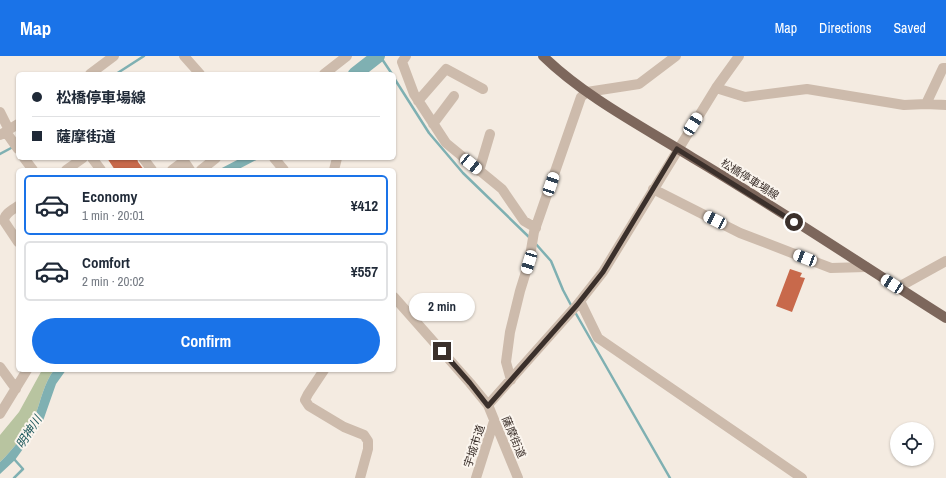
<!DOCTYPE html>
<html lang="en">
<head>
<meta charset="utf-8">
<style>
	body { margin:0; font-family:"Archivo Narrow","Noto Sans JP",sans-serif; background:#f2f2f3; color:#1f2937; height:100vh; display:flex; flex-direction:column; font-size:15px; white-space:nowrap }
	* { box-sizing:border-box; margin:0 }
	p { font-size:13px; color:#747a83 }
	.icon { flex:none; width:22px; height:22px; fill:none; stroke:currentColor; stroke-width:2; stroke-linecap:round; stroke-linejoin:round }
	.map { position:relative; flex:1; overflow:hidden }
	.sheet { position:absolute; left:16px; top:112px; width:380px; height:204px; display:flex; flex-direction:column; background:#fff; border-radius:6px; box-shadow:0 1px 3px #0004 }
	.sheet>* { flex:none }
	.banner { position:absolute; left:16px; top:16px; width:380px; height:88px; border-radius:6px; box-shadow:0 1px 3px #0004; display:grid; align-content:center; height:88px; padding:0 16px; background:#fff }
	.tools { position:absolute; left:890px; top:366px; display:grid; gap:8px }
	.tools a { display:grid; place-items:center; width:44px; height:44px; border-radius:50%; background:#fff; box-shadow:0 1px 3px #0004; font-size:20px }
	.end { position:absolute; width:18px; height:18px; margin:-9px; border:5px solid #3b302b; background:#fff; box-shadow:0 0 0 2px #fff }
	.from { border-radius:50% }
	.bubble { position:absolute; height:28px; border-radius:14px; background:#fff; box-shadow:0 1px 3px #0004; font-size:13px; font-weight:700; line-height:28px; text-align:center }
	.car { position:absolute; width:12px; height:24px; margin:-12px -6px; border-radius:5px; box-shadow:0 0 3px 1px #0007; background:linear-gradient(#fff 24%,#345 0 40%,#fff 0 76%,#345 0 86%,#fff 0) }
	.banner b { display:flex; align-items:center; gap:14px; height:38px; font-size:15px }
	.banner b+b { border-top:1px solid #e0e1e3 }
	.banner i { width:10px; height:10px; background:#1f2937 }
	ul { padding:7px 0 0; list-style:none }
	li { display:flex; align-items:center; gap:12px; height:60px; margin:0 8px 6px; padding:0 8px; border:2px solid #e0e1e3; border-radius:6px }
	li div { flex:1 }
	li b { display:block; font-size:15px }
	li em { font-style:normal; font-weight:700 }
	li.current { border-color:#1a73e8 }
	li>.icon { width:36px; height:36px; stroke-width:1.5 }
	.button { display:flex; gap:8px; margin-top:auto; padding:8px 16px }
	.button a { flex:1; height:46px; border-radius:24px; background:#1a73e8; color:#fff; font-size:16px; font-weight:700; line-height:46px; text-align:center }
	header { display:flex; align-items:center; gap:24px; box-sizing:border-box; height:56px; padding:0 20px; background:#1a73e8; color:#fff }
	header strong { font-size:19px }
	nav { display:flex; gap:22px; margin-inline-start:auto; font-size:14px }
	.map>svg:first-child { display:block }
</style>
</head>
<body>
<header>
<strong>Map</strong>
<nav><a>Map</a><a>Directions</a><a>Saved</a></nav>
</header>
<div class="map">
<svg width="946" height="422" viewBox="0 0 946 422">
	<rect width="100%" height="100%" fill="#f4ebe1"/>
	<path fill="#b8c4a0" d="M42 314H54C44 327 41 344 35 360 30 372 10 397 0 406V379L19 356Z"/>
	<path fill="#7fb0b2" d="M241 102H260L237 114H218Z
		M54 314H66L56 328 43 365 15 404 0 418V406C10 397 30 372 35 360 41 344 44 327 54 314Z"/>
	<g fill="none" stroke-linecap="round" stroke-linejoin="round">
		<path stroke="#7fb0b2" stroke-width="2.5" d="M380 0 392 18
			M116 18 144 0
			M394 22 429 77 463 117 530 182
			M0 98 13 91
			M535 187 551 205 563 234 572 251
			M575 256 670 422
			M14 403 23 413 14 422"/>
		<path stroke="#7fb0b2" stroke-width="14" d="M355 18 378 0"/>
	</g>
	<path fill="#c8694b" d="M107 102H137L138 106 144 114H115Z
		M790 213 802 217 800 221 805 222 792 256 776 250Z"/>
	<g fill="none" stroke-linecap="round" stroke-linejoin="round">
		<path stroke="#cdbbac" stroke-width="10" d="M184 0 200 18
			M406 0 402 6 414 38 446 87 502 133 524 165 536 172
			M90 18 114 0
			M324 18 347 0
			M716 32 745 41 807 33 904 49 926 48 946 49
			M418 45 446 13 483 33
			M926 48 943 12H946
			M0 56 9 74
			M433 68 454 40
			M6 76 18 93
			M0 79 18 68
			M24 102 33 114
			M92 102 101 114
			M143 102 152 114
			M182 102 190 114
			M274 102 284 114
			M66 114 83 102
			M172 114 184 105
			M201 114 216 102
			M334 114 337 102
			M479 115 490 78
			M653 133 740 177 831 212 866 211
			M18 150C12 154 4 158 4 165L18 186
			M897 232 946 205
			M394 241 470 327 488 349 518 422
			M580 245 598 282 802 422
			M0 311 16 333
			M324 314 308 338 305 344 309 350 344 371 364 379 368 385V393L360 422
			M511 324 506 306 510 276 520 235 529 206 534 176 581 41 587 36 639 28 676 0
			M488 349 577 249 603 216 716 32 739 0
			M0 358 27 314
			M476 422 494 365"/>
		<path stroke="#7d675c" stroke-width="10" d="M543 0C585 41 643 71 693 102 779 153 862 209 946 262"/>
	</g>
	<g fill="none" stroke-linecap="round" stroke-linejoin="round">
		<path stroke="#3b302b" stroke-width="5" d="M442 295 470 327 488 350 577 249 603 216 677 93 794 166"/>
	</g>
	<g text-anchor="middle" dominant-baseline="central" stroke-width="4" stroke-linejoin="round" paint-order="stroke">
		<g font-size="11" fill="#3b302b" stroke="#fbf5ee">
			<text transform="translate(750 123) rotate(32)">松橋停車場線</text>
			<text transform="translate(514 381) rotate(67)">薩摩街道</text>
			<text transform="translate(474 390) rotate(-72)">宇城市道</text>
		</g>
		<g font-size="12" font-style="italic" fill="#1f5a5e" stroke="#fbf5ee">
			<text transform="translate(29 376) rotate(-57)">明神川</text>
		</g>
	</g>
</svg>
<div class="tools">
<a><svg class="icon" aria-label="locate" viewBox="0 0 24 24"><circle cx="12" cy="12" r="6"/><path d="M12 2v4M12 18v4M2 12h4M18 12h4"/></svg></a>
</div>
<i class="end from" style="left:794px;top:166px"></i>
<i class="end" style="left:442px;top:295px"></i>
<div class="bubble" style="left:409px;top:237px;width:66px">2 min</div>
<i class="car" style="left:693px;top:68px;rotate:32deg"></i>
<i class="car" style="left:471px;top:108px;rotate:129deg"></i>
<i class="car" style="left:551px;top:128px;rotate:19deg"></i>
<i class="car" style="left:715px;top:164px;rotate:297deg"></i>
<i class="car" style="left:805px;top:202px;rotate:291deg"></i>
<i class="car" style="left:529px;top:206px;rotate:197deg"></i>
<i class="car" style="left:892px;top:228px;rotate:303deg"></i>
<div class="banner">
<b><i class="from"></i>松橋停車場線</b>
<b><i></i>薩摩街道</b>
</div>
<section class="sheet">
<ul>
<li class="current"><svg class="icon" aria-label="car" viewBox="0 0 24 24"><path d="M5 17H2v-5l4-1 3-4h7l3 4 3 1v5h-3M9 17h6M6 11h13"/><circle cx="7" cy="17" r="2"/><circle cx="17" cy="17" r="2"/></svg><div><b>Economy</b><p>1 min · 20:01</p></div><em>¥412</em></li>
<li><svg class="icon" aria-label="car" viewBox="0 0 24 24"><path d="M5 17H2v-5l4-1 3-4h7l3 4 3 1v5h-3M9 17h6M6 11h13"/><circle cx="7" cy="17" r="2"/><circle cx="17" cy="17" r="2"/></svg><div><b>Comfort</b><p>2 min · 20:02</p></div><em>¥557</em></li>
</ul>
<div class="button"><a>Confirm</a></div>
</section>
</div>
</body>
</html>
